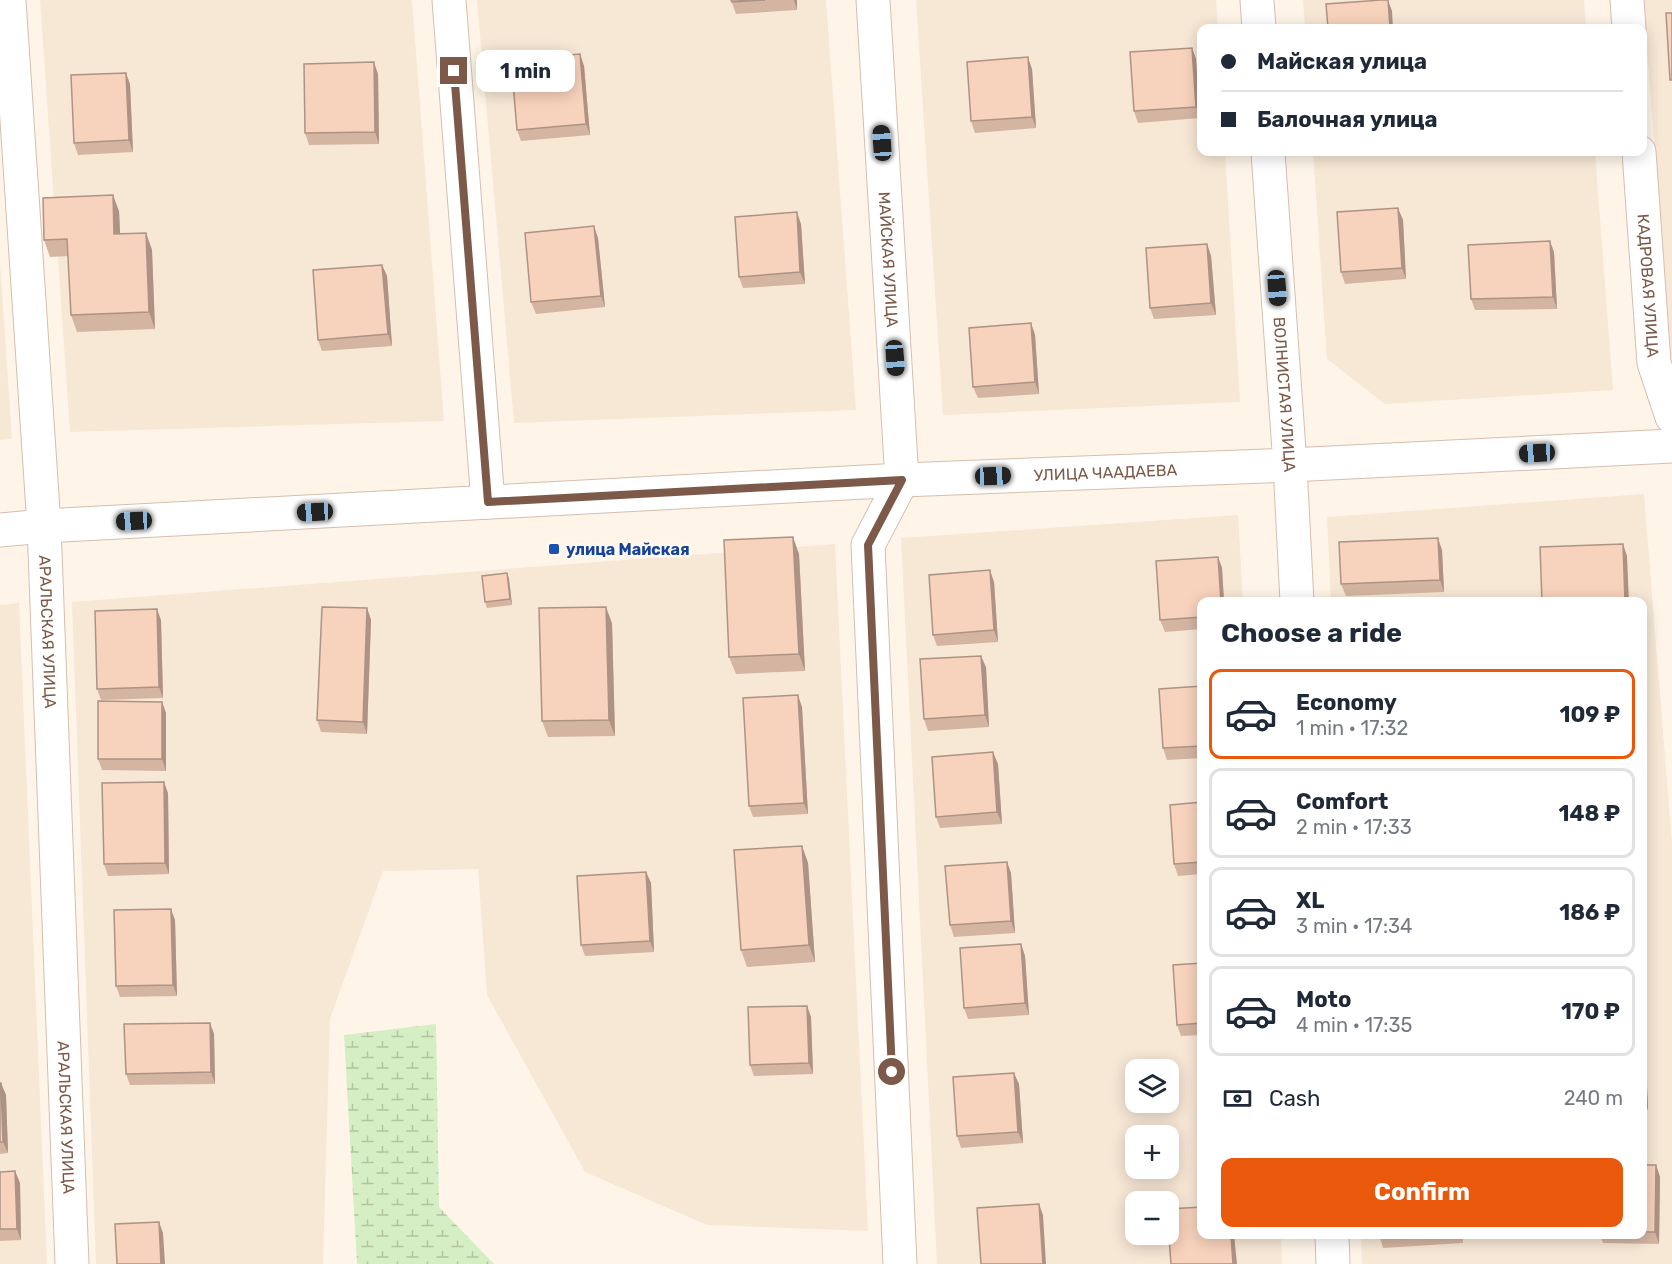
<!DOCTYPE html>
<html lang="en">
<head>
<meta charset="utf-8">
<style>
	body { margin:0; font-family:Rubik,sans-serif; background:#f6f6f7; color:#1f2937; height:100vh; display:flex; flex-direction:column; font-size:22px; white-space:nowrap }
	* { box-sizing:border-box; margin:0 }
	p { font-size:20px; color:#747a83 }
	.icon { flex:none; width:33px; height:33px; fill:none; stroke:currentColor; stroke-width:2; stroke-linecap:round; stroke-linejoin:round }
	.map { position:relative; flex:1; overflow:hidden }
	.panel { position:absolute; left:1197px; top:597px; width:450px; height:642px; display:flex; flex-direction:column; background:#fff; border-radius:12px; box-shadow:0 3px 15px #0003 }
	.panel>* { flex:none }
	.guide { position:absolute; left:1197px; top:24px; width:450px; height:132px; border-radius:12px; box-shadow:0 3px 15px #0003; display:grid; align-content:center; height:132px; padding:0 24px; background:#fff }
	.controls { position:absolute; left:1125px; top:1059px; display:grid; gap:12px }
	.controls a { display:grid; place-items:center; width:54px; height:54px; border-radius:12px; background:#fff; box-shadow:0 3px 15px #0003; font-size:30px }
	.end { position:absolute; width:27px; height:27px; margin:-14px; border:8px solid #7c5948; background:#fff; box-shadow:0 0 0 3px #fff }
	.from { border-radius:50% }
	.bubble { position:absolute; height:42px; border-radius:12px; background:#fff; box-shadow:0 3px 15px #0003; font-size:20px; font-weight:700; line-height:42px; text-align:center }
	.car { position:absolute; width:18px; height:36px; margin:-18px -9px; border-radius:8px; box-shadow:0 0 4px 2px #0007; background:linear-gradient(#222 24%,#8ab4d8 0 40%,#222 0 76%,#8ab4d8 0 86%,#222 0) }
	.guide b { display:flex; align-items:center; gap:21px; height:57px; font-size:22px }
	.guide b+b { border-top:2px solid #e0e1e3 }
	.guide i { width:15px; height:15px; background:#1f2937 }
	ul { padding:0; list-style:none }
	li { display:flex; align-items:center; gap:18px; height:90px; margin:0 12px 9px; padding:0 12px; border:3px solid #e0e1e3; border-radius:12px }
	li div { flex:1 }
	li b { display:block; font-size:22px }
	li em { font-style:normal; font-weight:700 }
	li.current { border-color:#ea580c }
	li>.icon { width:54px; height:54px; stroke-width:1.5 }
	h2 { padding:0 24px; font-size:27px; line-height:72px }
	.pay { display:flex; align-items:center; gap:15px; height:66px; padding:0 24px; font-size:22px }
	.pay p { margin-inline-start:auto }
	.action { display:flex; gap:12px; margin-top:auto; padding:12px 24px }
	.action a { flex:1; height:69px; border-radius:12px; background:#ea580c; color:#fff; font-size:24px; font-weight:700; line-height:69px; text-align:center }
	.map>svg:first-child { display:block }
</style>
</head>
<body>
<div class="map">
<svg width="1672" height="1264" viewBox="0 0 1672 1264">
	<defs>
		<pattern id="wetland-marsh" width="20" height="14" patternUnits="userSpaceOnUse" patternTransform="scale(1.5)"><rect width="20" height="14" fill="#d6eec4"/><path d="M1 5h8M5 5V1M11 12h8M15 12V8" fill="none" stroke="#b3c4a1"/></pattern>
	</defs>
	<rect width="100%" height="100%" fill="#fef5e8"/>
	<path fill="#f7e7d5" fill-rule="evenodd" d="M40 0H412L444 421 70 432Z
		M477 0H826L856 410 514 423Z
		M916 0H1216L1218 28H1202V152H1225L1240 402 943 415Z
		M1303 0H1584L1586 28H1305Z
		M1643 0H1672V365Z
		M1313 152H1595L1613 390 1385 404 1327 359Z
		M0 263 12 439 0 440Z
		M1644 494 1672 844V1264H1362L1361 1235 1642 1234V602L1331 601 1327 517Z
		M1238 515 1243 601 1202 602V1234L1281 1235 1282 1264H937L901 538ZM1136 1070H1168V1102H1136ZM1136 1136H1168V1168H1136ZM1136 1202H1168V1234H1136Z
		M835 544 868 1231 707 1225 585 1172 487 995 478 869 383 871 330 1019 323 1264H96L72 602Z
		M19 603 47 1264H0V605Z"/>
	<path fill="url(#wetland-marsh)" d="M436 1024 439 1207 494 1264H357L344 1035Z"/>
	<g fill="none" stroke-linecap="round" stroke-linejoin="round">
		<defs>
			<g id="minor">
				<path id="s1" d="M9 0 44 526 72 1264"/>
				<path d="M449 0 488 502"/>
				<path id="s2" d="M873 0 902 480 868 545 900 1264"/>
				<path d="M1257 0 1259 28"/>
				<path d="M1627 0 1629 28"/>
				<path id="s3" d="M1268 152 1290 465 1297 602"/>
				<path id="s4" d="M1639 152 1654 363 1672 417"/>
				<path d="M1332 1234 1333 1264"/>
			</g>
			<g id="tertiary">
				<path id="s5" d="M0 530 44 526 902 480 1290 465 1672 446"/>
			</g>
		</defs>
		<use href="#minor" stroke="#d5beae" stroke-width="35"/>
		<use href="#tertiary" stroke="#d5beae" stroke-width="35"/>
		<use href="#minor" stroke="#fff" stroke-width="33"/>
		<use href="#tertiary" stroke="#fff" stroke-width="33"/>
	</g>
	<path fill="#d4b5a2" d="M731 0H797V10L736 14Z
		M1192 48 1196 59 1200 118 1138 123 1134 111Z
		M584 66 590 135 521 141 517 130Z
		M1032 69 1036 128 975 133 971 121Z
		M378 74 379 144 309 145 305 133Z
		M130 84 133 152 78 155 74 143Z
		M119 211 120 234 146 233 152 250 155 329 77 332 71 315 68 256 50 257 44 240Z
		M1403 220 1406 279 1345 284 1341 272Z
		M801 224 805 284 743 288 739 277Z
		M598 238 605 307 536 314 531 302Z
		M1207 244 1211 256 1216 315 1154 319 1150 308Z
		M1554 252 1557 309 1475 310 1471 299Z
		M382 265 387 276 392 346 322 351 318 340Z
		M1031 323 1035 335 1039 394 978 398 973 387Z
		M1442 550 1444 592 1346 596 1341 584Z
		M799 554 805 671 736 674 729 657Z
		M1218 557 1222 568 1224 602H1202V629L1165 632 1160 620Z
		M507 573 509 579 512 605 487 608 485 602Z
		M994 582 998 642 937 646 933 635Z
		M367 608 371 620 367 734 321 732 317 720Z
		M161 620 163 698 101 700 97 689Z
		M612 623 615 736 548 737 542 721Z
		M986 667 989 727 928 731 924 719Z
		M1202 686V758L1167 760 1163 748Z
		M162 702 166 713V771L102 770 98 759Z
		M802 707 808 814 753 817 749 806Z
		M998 764 1002 824 940 828 936 817Z
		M168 793 169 874 108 876 104 864Z
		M1202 802V874L1178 876 1174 864Z
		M802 846 808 863 815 962 747 967 741 950Z
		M1007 862 1011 873 1015 933 954 937 950 925Z
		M646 872 651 883 654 952 585 956 581 945Z
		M175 920 177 996 120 997 116 986Z
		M1021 944 1025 956 1029 1015 968 1019 964 1008Z
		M1202 963V1035L1181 1036 1177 1025Z
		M807 1006 811 1017 813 1074 754 1076 750 1065Z
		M210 1023 214 1034 215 1084 130 1085 126 1074Z
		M1642 1030 1645 1037 1648 1110H1642Z
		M0 1083 6 1095 8 1153 0 1154Z
		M1019 1084 1023 1143 961 1148 957 1136Z
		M1642 1165H1656L1660 1177 1659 1244 1603 1243 1600 1234H1642Z
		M15 1171 20 1183 21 1240 0 1241V1172Z
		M1379 1234H1463V1243L1383 1248Z"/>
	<path fill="#ad9384" d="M794 0H797V10Z
		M1388 0 1392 11 1393 28H1390Z
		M1192 48 1196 59 1200 118 1196 107Z
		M580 54 584 66 590 135 586 124Z
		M1028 57 1032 69 1036 128 1032 117Z
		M374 62 378 74 379 144 375 132Z
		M126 73 130 84 133 152 129 140Z
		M113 195 119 211 121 251 114 234Z
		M1398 208 1403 220 1406 279 1402 268Z
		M797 212 801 224 805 284 800 272Z
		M594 226 598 238 605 307 601 296Z
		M146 233 152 250 155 329 149 312Z
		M1550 241 1554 252 1557 309 1553 297Z
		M1207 244 1211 256 1216 315 1211 303Z
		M382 265 387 276 392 346 388 334Z
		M1031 323 1035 335 1039 394 1035 382Z
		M793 537 799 554 805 671 799 654Z
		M1438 538 1442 550 1444 592 1440 580Z
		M1623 544 1627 556 1629 602H1625Z
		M1218 557 1222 568 1224 602H1221Z
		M990 570 994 582 998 642 994 630Z
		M507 573 509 579 512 605 510 599Z
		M606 607 612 623 615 736 609 720Z
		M367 608 371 620 367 734 363 722Z
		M157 609 161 620 163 698 159 687Z
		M981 656 986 667 989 727 985 715Z
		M798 695 802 707 808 814 804 803Z
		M162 702 166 713V771L162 759Z
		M993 752 998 764 1002 824 997 812Z
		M164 782 168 793 169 874 165 863Z
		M802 846 808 863 815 962 809 945Z
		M1007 862 1011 873 1015 933 1011 921Z
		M646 872 651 883 654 952 650 941Z
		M171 909 175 920 177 996 173 985Z
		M1021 944 1025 956 1029 1015 1025 1003Z
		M807 1006 811 1017 813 1074 809 1063Z
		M210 1023 214 1034 215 1084 211 1072Z
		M1642 1030 1645 1037 1648 1110 1644 1098Z
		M1014 1073 1019 1084 1023 1143 1018 1132Z
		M1 1083 6 1095 8 1153 3 1142Z
		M1656 1165 1660 1177 1659 1244 1655 1232Z
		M15 1171 20 1183 21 1240 17 1229Z
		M1039 1204 1043 1215 1046 1264H1043Z
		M159 1222 163 1233 165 1264H161Z
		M1231 1234H1234L1237 1264H1233Z"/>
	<path fill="#f7d2bc" stroke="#ad9384" stroke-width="1.5" d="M731 0H765L732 2Z
		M1381 0H1388L1390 28H1328L1326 4Z
		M1666 13H1672V80H1670Z
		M1192 48 1196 107 1134 111 1130 52Z
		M580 54 586 124 517 130 511 60Z
		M1028 57 1032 117 971 121 967 62Z
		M374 62 375 132 305 133 304 64Z
		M126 73 129 140 74 143 71 75Z
		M113 195 114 234 146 233 149 312 71 315 67 239 44 240 43 198Z
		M1398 208 1402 268 1341 272 1337 212Z
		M797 212 800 272 739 277 735 217Z
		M594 226 601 296 531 302 525 233Z
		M1550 241 1553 297 1471 299 1468 245Z
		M1207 244 1211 303 1150 308 1146 248Z
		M382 265 388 334 318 340 313 270Z
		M1031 323 1035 382 973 387 969 328Z
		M793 537 799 654 729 657 724 540Z
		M1438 538 1440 580 1341 584 1339 542Z
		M1623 544 1625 602H1542L1540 547Z
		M1218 557 1221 602H1202V617L1160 620 1156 561Z
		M990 570 994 630 933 635 929 575Z
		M507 573 510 599 485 602 482 576Z
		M322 607 367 608 363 722 317 720Z
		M606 607 609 720 542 721 539 608Z
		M157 609 159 687 97 689 95 611Z
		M981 656 985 715 924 719 920 659Z
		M1202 686V746L1163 748 1159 689Z
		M798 695 804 803 749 806 743 698Z
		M98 701 162 702V759H98Z
		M993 752 997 812 936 817 932 757Z
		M164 782 165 863 104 864 102 783Z
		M1202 802V862L1174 864 1170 805Z
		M802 846 809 945 741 950 734 850Z
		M1007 862 1011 921 950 925 945 866Z
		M646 872 650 941 581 945 577 876Z
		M171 909 173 985 116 986 114 910Z
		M1021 944 1025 1003 964 1008 960 948Z
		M1202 963V1023L1177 1025 1173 965Z
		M807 1006 809 1063 750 1065 748 1007Z
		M210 1023 211 1072 126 1074 124 1024Z
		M1642 1068 1644 1098H1642Z
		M1014 1073 1018 1132 957 1136 953 1077Z
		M0 1083H1L3 1142H0Z
		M1642 1165H1656L1655 1232H1642Z
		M15 1171 17 1229H0V1172Z
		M1039 1204 1043 1264H981L977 1208Z
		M1202 1207V1234H1231L1233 1264H1171L1168 1224V1209Z
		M159 1222 161 1264H117L115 1224Z
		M1379 1234H1410L1379 1237Z"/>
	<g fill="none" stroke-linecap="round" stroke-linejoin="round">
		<path stroke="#7c5948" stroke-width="8" d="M454 71 488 502 902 480 868 545 892 1072"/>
	</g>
	<rect fill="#1a4fb4" stroke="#fff9f0" stroke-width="2" x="548" y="543" width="12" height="12" rx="3"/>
	<g text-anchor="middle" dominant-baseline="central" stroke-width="5" stroke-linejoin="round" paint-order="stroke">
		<g font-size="16" fill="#7c5948" stroke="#fff9f0">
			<text stroke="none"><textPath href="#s2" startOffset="260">МАЙСКАЯ УЛИЦА</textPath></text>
			<text stroke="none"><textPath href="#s4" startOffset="134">КАДРОВАЯ УЛИЦА</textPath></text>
			<text stroke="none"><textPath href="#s3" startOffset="243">ВОЛНИСТАЯ УЛИЦА</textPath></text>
			<text stroke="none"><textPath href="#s5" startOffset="1107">УЛИЦА ЧААДАЕВА</textPath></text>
			<text stroke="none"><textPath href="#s1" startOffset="633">АРАЛЬСКАЯ УЛИЦА</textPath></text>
			<text stroke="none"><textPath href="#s1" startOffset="1119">АРАЛЬСКАЯ УЛИЦА</textPath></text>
		</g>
		<g font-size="16" font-weight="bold" fill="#164399" stroke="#fff9f0" text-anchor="start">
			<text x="566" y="549">улица Майская</text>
		</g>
	</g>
</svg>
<div class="controls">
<a><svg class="icon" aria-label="layers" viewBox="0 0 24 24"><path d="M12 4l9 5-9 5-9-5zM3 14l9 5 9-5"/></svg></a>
<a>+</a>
<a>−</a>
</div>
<i class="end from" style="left:892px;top:1072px"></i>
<i class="end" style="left:454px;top:71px"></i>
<div class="bubble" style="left:476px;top:50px;width:99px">1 min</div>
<i class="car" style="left:882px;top:143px;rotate:356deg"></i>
<i class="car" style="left:1277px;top:288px;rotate:176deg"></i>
<i class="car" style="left:895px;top:358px;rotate:176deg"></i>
<i class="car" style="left:1537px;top:453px;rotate:267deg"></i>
<i class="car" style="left:993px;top:476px;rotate:88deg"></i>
<i class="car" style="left:315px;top:512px;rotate:267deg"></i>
<i class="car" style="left:134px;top:521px;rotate:267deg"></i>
<div class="guide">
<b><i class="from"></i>Майская улица</b>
<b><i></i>Балочная улица</b>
</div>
<section class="panel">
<h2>Choose a ride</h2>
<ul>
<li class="current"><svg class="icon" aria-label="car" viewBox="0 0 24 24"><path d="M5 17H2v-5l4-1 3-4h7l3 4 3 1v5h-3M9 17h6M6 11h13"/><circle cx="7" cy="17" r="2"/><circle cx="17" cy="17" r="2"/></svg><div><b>Economy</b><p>1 min · 17:32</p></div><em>109 ₽</em></li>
<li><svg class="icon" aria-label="car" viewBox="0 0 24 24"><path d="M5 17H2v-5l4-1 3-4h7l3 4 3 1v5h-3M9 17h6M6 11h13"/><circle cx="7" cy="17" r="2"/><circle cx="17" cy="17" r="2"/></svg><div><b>Comfort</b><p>2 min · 17:33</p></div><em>148 ₽</em></li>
<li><svg class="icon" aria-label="car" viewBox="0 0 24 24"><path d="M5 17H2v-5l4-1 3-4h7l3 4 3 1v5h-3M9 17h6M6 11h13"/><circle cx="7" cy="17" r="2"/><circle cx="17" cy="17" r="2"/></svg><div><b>XL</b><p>3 min · 17:34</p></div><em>186 ₽</em></li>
<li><svg class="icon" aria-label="car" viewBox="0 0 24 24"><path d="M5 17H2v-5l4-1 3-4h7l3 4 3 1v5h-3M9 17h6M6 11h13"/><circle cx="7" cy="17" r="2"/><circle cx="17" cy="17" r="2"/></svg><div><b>Moto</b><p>4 min · 17:35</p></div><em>170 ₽</em></li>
</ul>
<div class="pay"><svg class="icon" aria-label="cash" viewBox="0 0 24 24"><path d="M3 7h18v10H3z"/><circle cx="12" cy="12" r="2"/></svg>Cash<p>240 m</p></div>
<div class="action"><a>Confirm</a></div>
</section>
</div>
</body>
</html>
